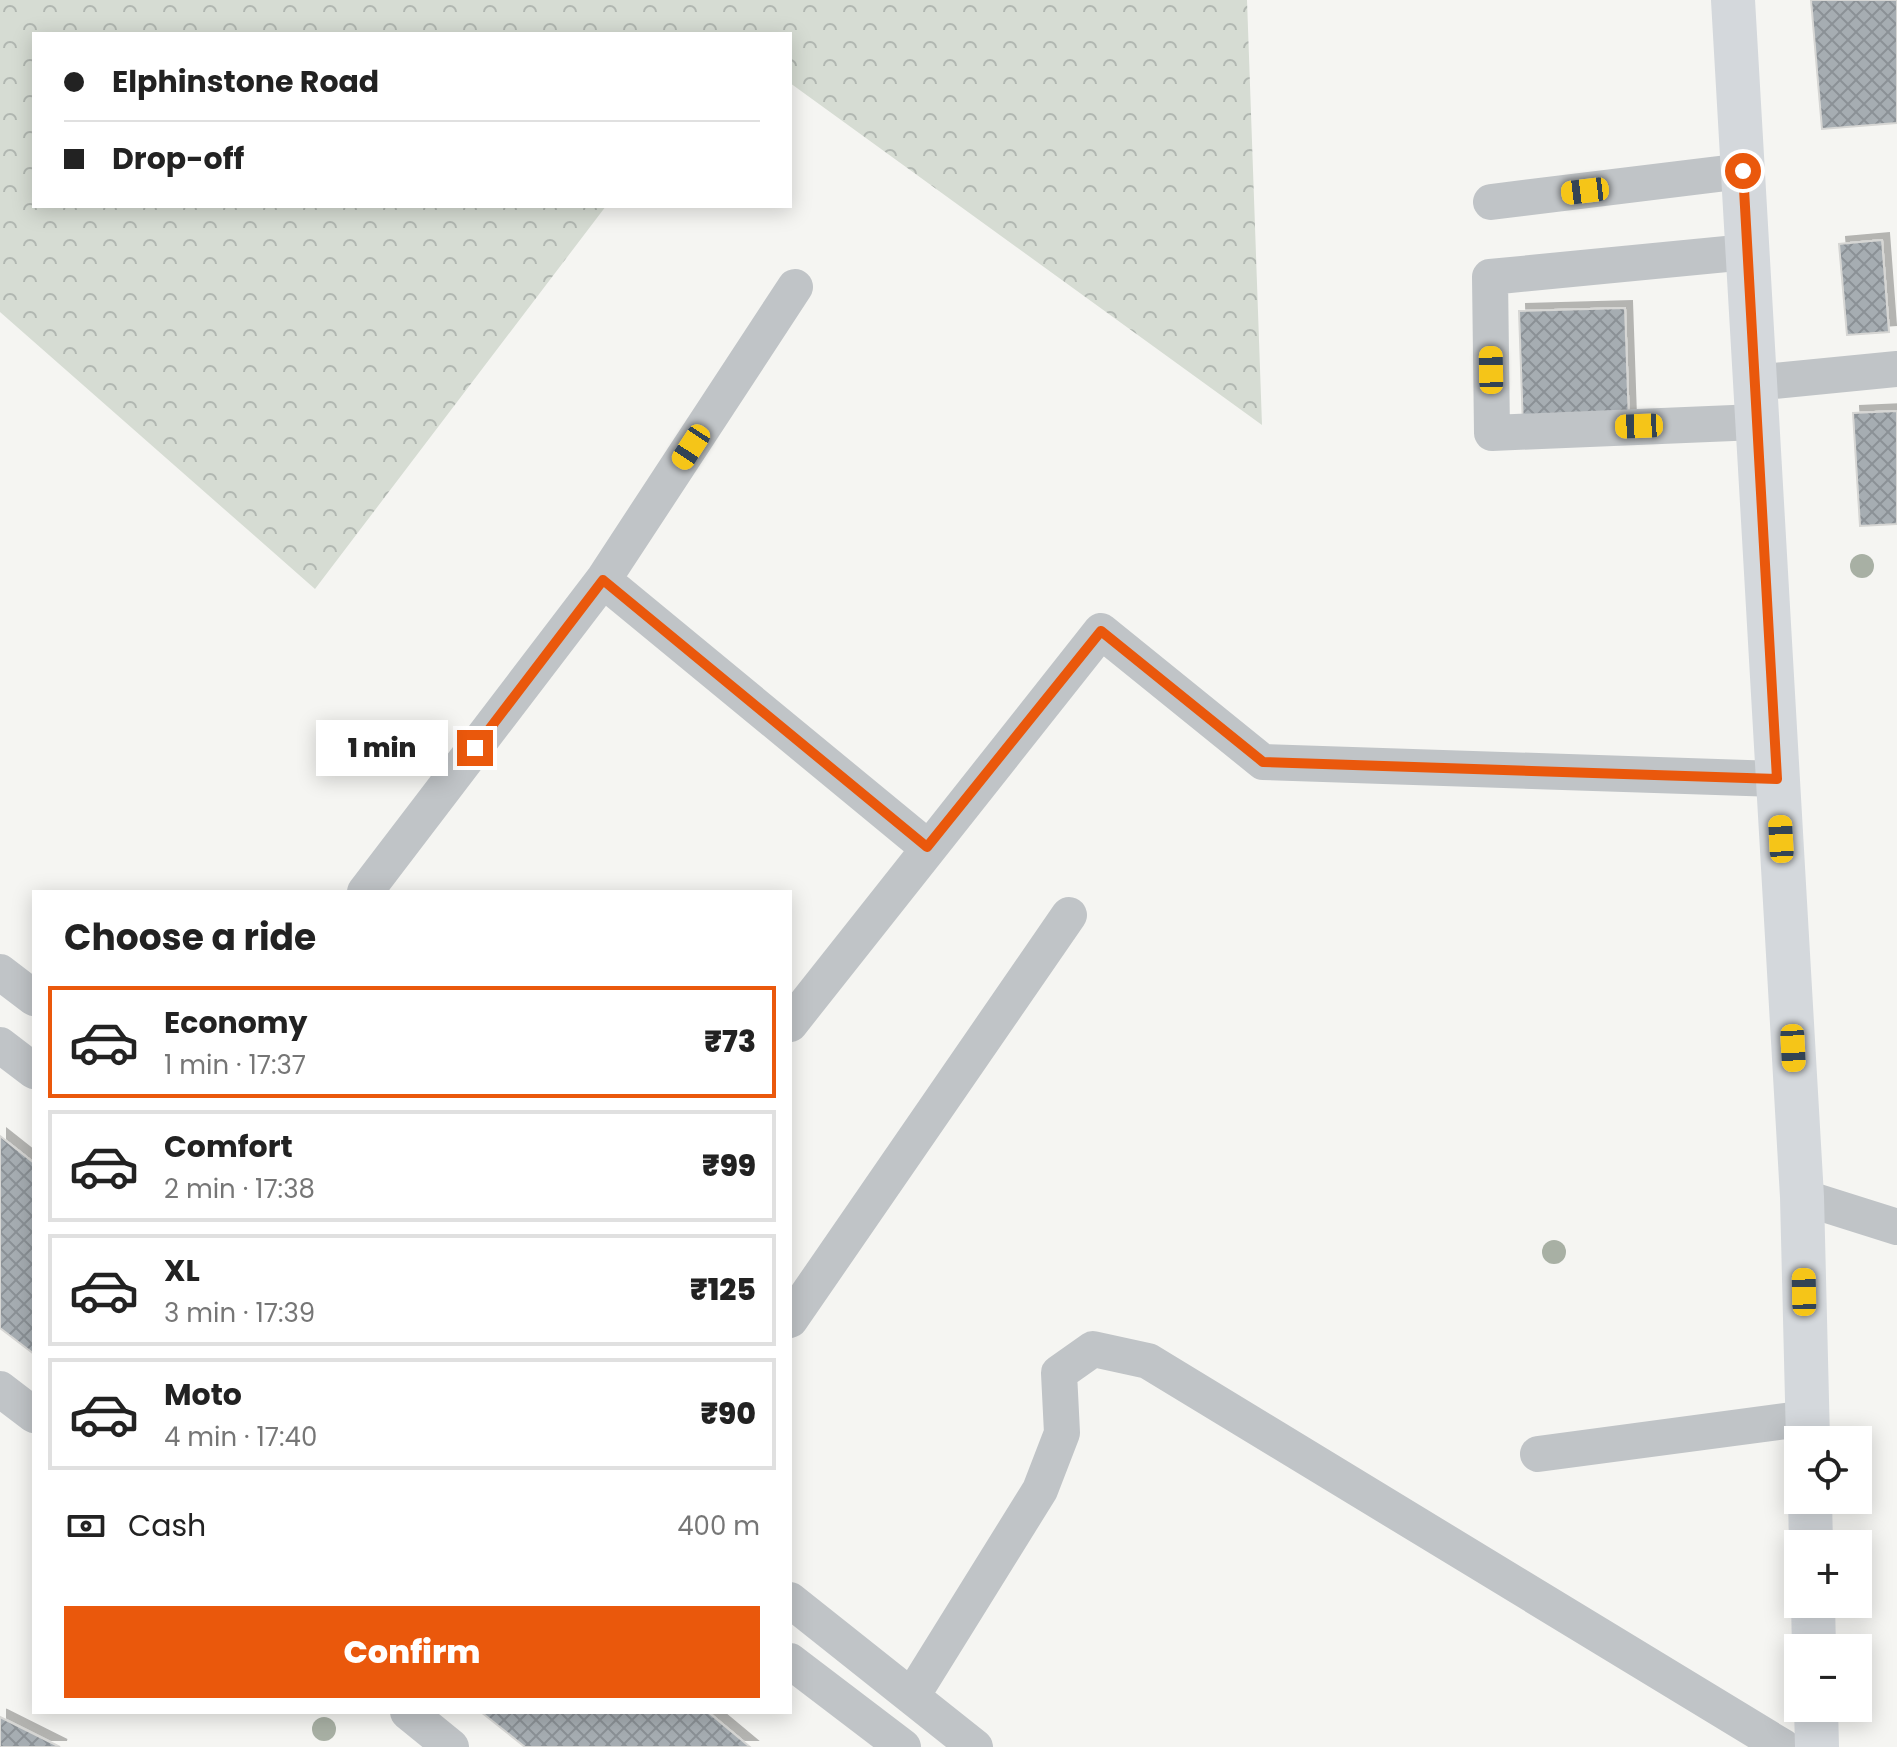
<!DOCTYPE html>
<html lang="en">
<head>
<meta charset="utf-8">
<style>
	body { margin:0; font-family:Poppins,sans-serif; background:#f2f2f2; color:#222; height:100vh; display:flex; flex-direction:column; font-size:30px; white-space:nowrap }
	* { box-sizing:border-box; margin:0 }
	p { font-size:26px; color:#767676 }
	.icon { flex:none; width:44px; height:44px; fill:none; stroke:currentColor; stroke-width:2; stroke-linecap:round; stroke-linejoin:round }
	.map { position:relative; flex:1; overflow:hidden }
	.drawer { position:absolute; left:32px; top:890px; width:760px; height:824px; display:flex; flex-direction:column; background:#fff; border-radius:0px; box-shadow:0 4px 20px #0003 }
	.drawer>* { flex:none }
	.guide { position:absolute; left:32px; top:32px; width:760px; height:176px; border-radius:0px; box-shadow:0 4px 20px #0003; display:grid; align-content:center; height:176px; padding:0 32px; background:#fff }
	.tools { position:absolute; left:1784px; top:1426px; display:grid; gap:16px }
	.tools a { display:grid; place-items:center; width:88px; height:88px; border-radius:0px; background:#fff; box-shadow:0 4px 20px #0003; font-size:40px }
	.end { position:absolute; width:36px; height:36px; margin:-18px; border:10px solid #ea580c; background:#fff; box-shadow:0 0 0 4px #fff }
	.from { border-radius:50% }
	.bubble { position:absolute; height:56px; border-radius:0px; background:#fff; box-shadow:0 4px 20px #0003; font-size:26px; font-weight:800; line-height:56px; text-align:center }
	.car { position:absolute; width:24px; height:48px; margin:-24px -12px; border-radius:10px; box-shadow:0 0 6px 2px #0007; background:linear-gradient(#f5c518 24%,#345 0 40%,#f5c518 0 76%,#345 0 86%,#f5c518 0) }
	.guide b { display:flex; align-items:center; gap:28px; height:76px; font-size:30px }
	.guide b+b { border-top:2px solid #e0e0e0 }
	.guide i { width:20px; height:20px; background:#222 }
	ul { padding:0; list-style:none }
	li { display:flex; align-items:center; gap:24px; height:112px; margin:0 16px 12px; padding:0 16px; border:4px solid #e0e0e0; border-radius:0px }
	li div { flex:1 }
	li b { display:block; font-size:30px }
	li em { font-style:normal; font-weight:800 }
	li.active { border-color:#ea580c }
	li>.icon { width:72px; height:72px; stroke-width:1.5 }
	h2 { padding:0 32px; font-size:36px; line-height:96px }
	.pay { display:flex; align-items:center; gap:20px; height:88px; padding:0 32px; font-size:30px }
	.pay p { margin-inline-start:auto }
	.button { display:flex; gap:16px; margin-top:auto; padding:16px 32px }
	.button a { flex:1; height:92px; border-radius:0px; background:#ea580c; color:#fff; font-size:32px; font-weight:800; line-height:92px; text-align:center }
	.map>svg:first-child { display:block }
</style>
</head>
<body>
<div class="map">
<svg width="1897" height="1747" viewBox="0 0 1897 1747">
	<defs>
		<pattern id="forest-crowns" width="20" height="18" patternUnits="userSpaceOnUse" patternTransform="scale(2)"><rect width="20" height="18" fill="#d6dcd3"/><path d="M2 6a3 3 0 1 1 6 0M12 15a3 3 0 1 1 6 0" fill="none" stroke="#b1b7b1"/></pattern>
		<pattern id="building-cross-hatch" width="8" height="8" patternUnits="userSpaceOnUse" patternTransform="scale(2)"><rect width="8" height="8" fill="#a6adb2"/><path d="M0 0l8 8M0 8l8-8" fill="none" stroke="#8b9196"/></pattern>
		<filter id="shadow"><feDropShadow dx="7" dy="-7" stdDeviation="0" flood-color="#0004"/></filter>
	</defs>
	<rect width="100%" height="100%" fill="#f5f5f2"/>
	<path fill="url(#forest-crowns)" d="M0 0H1247L1262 425 790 83V34H34V206H606L315 589 0 312Z"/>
	<path fill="url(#building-cross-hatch)" stroke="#d6d6d4" stroke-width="2" filter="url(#shadow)" d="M1811 0H1897V123L1822 129Z
		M1882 240 1889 332 1847 335 1839 244Z
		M1625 308 1629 423 1523 427 1519 311Z
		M1897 411V524L1860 526 1853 413Z
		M0 1136 34 1163V1354L0 1328Z
		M481 1712H708L750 1747H525Z
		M0 1717 60 1747H0Z"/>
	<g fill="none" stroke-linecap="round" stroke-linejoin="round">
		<path stroke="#c0c4c7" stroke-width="36" d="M1491 202 1743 171
			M1747 252 1490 277 1492 433 1757 422
			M1754 383 1897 369
			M603 580 927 847
			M365 892 603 580 795 287
			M0 972 34 998
			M790 1024 1101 631 1263 762 1777 779
			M0 1045 34 1071
			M1802 1197 1897 1227
			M790 1320 1069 915
			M0 1389 34 1415
			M1538 1454 1808 1418
			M790 1600 975 1747
			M790 1661 903 1747
			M912 1696 1040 1490 1062 1433 1059 1373 1093 1349 1148 1361 1783 1747
			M408 1712 451 1747"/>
		<path stroke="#d4d8dc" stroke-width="44" d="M1733 0 1802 1197 1808 1440
			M1810 1500 1811 1544
			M1813 1604 1814 1648
			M1816 1708 1817 1747"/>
	</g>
	<g fill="#a8b0a4">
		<circle cx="1862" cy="566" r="12"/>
		<circle cx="1554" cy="1252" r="12"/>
		<circle cx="324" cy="1729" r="12"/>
	</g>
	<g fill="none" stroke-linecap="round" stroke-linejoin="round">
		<path stroke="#ea580c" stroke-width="10" d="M475 748 603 580 927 847 1101 631 1263 762 1777 779 1743 171"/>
	</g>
</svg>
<div class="tools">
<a><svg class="icon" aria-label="locate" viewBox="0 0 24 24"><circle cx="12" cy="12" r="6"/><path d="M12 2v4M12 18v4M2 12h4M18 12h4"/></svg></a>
<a>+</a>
<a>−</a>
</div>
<i class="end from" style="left:1743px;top:171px"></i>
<i class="end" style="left:475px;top:748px"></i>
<div class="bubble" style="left:316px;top:720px;width:132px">1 min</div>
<i class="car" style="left:1585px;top:191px;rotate:263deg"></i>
<i class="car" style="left:1491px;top:370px;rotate:359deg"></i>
<i class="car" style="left:1639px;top:426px;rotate:268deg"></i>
<i class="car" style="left:691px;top:447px;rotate:213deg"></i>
<i class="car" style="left:1781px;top:839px;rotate:357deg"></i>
<i class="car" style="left:1793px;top:1048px;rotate:177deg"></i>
<i class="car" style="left:1804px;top:1292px;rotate:359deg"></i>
<div class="guide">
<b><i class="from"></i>Elphinstone Road</b>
<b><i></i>Drop-off</b>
</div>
<section class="drawer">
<h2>Choose a ride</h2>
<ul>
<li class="active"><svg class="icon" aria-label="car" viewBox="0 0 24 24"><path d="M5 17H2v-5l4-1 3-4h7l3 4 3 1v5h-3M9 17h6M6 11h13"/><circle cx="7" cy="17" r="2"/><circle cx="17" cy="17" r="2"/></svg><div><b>Economy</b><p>1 min · 17:37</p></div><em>₹73</em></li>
<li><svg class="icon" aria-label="car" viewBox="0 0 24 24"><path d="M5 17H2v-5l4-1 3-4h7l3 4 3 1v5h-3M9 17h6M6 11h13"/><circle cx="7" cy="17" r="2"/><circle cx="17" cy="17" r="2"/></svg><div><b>Comfort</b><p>2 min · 17:38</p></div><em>₹99</em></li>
<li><svg class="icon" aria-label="car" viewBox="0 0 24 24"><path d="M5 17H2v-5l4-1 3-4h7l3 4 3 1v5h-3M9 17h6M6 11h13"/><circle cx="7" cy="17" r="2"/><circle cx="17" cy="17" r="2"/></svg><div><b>XL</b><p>3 min · 17:39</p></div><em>₹125</em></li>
<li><svg class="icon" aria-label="car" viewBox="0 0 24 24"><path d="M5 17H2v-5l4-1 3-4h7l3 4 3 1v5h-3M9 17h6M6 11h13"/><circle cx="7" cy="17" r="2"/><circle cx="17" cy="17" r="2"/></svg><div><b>Moto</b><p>4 min · 17:40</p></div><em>₹90</em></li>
</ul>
<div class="pay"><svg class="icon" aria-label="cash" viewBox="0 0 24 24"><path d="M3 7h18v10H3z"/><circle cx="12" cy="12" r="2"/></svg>Cash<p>400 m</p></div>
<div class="button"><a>Confirm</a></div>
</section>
</div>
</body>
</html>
